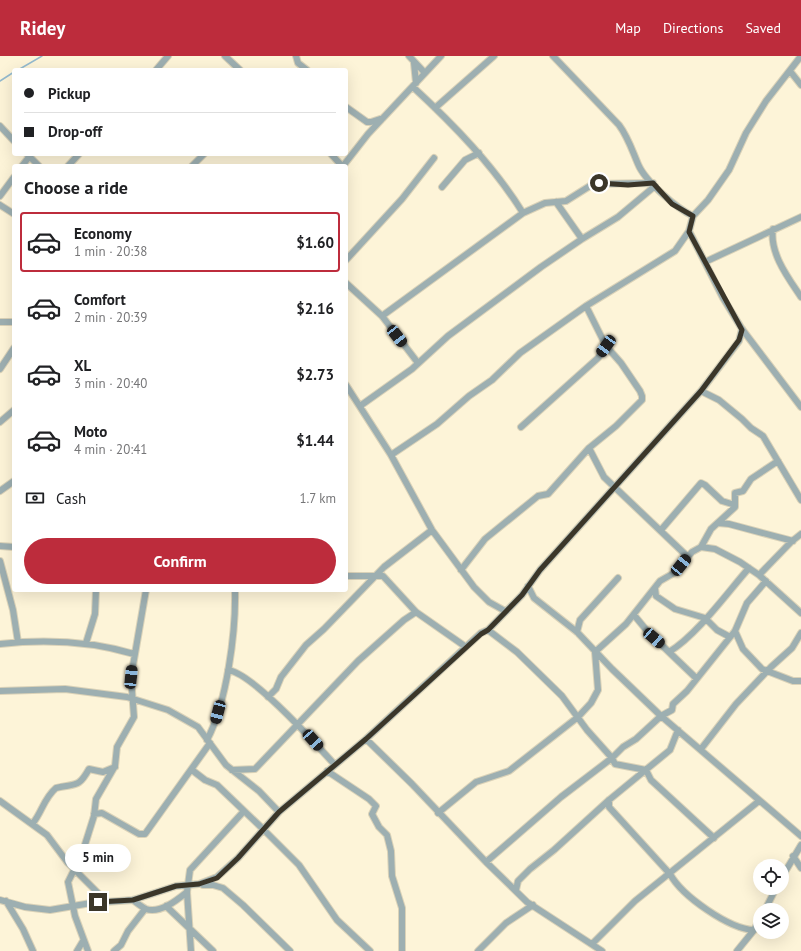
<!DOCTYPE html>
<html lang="en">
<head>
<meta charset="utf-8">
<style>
	body { margin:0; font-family:"PT Sans",sans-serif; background:#f2f2f2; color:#202124; height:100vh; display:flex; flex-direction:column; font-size:15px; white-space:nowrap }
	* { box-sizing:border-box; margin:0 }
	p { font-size:13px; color:#757577 }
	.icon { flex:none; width:22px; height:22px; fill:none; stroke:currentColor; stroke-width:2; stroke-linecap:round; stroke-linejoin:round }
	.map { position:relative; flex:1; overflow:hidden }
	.side { position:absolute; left:12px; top:108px; width:336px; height:428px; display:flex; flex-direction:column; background:#fff; border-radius:4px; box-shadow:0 4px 16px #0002 }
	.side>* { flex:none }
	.top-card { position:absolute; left:12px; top:12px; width:336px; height:88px; border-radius:4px; box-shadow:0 4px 16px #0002; display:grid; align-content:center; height:88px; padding:0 12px; background:#fff }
	.controls { position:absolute; left:753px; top:803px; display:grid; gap:8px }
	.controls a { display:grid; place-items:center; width:36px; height:36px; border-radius:50%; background:#fff; box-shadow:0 4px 16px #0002; font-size:20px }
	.end { position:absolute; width:18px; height:18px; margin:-9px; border:5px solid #3b3629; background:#fff; box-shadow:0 0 0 2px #fff }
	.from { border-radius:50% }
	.bubble { position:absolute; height:28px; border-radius:14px; background:#fff; box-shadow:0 4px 16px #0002; font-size:13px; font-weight:700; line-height:28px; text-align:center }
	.car { position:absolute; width:12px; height:24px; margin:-12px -6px; border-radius:5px; box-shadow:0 0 3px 1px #0007; background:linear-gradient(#222 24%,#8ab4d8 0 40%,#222 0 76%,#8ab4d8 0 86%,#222 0) }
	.top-card b { display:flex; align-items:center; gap:14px; height:38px; font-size:15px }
	.top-card b+b { border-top:1px solid #e0e0e0 }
	.top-card i { width:10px; height:10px; background:#202124 }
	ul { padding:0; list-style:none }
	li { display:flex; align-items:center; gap:12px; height:60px; margin:0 8px 6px; padding:0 4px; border:2px solid transparent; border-radius:4px }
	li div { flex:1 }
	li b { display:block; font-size:15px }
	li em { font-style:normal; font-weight:700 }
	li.on { border-color:#bd2c3c }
	li>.icon { width:36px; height:36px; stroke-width:1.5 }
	h2 { padding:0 12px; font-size:18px; line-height:48px }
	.pay { display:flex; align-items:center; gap:10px; height:44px; padding:0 12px; font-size:15px }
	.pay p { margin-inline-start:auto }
	.primary-button { display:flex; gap:8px; margin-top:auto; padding:8px 12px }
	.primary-button a { flex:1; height:46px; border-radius:24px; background:#bd2c3c; color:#fff; font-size:16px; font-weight:700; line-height:46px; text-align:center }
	header { display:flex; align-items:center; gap:24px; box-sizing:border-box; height:56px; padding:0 20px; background:#bd2c3c; color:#fff }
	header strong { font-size:19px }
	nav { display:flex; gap:22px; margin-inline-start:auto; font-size:14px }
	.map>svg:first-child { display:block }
</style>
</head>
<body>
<header>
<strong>Ridey</strong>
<nav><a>Map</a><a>Directions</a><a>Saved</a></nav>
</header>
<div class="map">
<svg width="801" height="895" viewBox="0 0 801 895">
	<rect width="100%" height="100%" fill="#fdf4d8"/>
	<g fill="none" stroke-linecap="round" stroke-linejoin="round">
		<path stroke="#94bace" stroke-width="1.5" d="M18 14 42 0
			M0 25 14 16"/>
		<defs>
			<path id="minor" d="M225 0 240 14
				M296 0 298 7 307 14
				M409 0 425 17
				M553 0 619 69C628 81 632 94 638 108 645 125 676 152 693 160
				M414 7 416 27
				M156 14 168 0
				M790 15 801 29
				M413 31C454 69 493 109 523 157
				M346 51 367 66H371L383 62
				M435 52 494 0
				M0 70 14 85
				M27 98 39 110
				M331 98 342 110
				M22 110 29 101
				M68 110 79 98
				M192 110 204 98
				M343 110 368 78 441 0
				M442 131 465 104 479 97
				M0 140 14 121
				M556 146 582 183
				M0 149 14 158
				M773 173C769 197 789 223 801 241
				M689 175 723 242 742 273 801 351
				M346 204 402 143 434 102
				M705 206 801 161
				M346 227 382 260 418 307
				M382 260 523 157 545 147 566 145 593 128 653 127
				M0 266H14
				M0 313 14 292
				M346 329 391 399 432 474 474 531 489 546 505 555
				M701 335 719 344 742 363 751 372 763 380 801 444
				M360 350 412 313 448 280 541 211 582 183 618 161 655 130
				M0 366 14 354
				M521 371 598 302 606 290
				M589 392 604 421 688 501
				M391 399 437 368 469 340 492 324 520 297 586 250 675 195 689 175 693 160 708 144 729 114 746 77 766 45 801 0
				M0 435 14 425
				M718 467 729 468 793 485
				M661 474 701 427 705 429 722 445 735 449
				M0 490 14 491
				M701 491 711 473 735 451V437L743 435 751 423 778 405
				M0 505 13 554 18 586
				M461 514 485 483 538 440 548 438 589 392 616 370 642 344V340L640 335 621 307 606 290 586 250
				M759 519 791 486 801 478
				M346 520H383L416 556 466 591
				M528 530 534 542 577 576 612 613 661 660 801 780
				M655 532 656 540 675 553 705 562 717 574 730 581
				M634 559 648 576 696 622
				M488 574 517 596 562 640 587 674 612 702 615 708 646 714 651 724 714 782
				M735 575 743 593 762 613 793 625H801
				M577 576 580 564 618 522
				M86 587 95 558 96 534
				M0 588C46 583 90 585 134 598
				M669 596C697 579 727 537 749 512
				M228 614C252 617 317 689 335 709
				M0 635 65 633 127 641 168 654 198 671 226 709 259 735 279 756
				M268 641 276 633 281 621 306 589 324 573 384 511 432 474
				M366 683 412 728 486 806 527 846 602 895
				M207 684C227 646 236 576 235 534
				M701 693 736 648 771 611 792 592 801 577
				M192 714 205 724 217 729 263 773 299 809 337 864 370 895
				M232 714 255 713 358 605 404 564 416 556
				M327 715 369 743 376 750 372 758 379 771 387 779 391 795 392 820 402 852V895
				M609 744V751L670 818C682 840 729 873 754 874
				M0 745 47 779 68 807 106 845
				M438 757 476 726 509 715 578 661 591 647 598 634 595 596 626 568 660 525 674 517 692 496 701 491 715 493 740 506 759 519 801 557
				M94 758 102 757 139 778H145L210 687
				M33 767C42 756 44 742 56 732 75 727 78 733 89 713L103 716 115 711
				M793 800 801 812
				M486 806 561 741 612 702 623 691 636 683 661 660 672 654 673 648 687 635 735 575 747 547 766 525
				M782 821 801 789
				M203 829H213L223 832 243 849 290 895
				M516 834 518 825 530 813 554 794 609 744 670 694 678 674
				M0 844 25 851 50 854 91 847 133 844 176 830 199 828 217 821 238 802 279 756 366 683 481 577 488 574 522 539 540 514 701 335 739 285 742 273
				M133 844C137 847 142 851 146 853 160 858 177 844 187 836
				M6 845 23 873 33 895
				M166 850 213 895
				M765 854 776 832
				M592 888 635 845 759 745
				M77 895 83 885
				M88 895 75 860 68 826 82 798 94 760 96 743 115 710 117 691 134 661 131 621 146 534
				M114 895 121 889 128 875 145 853
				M191 895 187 836 190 814 244 755
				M478 895 506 867 533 849
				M737 895 754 874 760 863"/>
		</defs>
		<use href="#minor" stroke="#dad2b8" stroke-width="8"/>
		<use href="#minor" stroke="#9dafb1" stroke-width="6"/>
	</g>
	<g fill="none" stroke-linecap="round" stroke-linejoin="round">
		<path stroke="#3b3629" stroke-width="5" d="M98 846 133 844 176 830 199 828 217 822 238 802 279 756 366 683 481 578 488 574 522 539 540 514 701 335 739 284 742 274 689 176 693 160 672 148 653 127 628 129 599 127"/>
	</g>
</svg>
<div class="controls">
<a><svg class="icon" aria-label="locate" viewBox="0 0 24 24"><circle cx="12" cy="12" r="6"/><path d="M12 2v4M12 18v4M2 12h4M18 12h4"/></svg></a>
<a><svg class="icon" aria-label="layers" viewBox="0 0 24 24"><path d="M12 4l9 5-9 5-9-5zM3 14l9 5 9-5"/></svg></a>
</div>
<i class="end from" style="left:599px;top:127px"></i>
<i class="end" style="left:98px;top:846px"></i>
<div class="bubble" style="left:65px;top:788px;width:66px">5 min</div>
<i class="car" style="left:397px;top:280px;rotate:142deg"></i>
<i class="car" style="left:606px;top:290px;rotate:216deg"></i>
<i class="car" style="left:681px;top:509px;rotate:39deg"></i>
<i class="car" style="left:654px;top:582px;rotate:131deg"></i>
<i class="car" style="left:131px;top:621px;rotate:6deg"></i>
<i class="car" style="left:218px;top:656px;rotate:195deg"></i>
<i class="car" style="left:313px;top:684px;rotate:138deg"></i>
<div class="top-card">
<b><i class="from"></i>Pickup</b>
<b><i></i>Drop-off</b>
</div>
<section class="side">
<h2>Choose a ride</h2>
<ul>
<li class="on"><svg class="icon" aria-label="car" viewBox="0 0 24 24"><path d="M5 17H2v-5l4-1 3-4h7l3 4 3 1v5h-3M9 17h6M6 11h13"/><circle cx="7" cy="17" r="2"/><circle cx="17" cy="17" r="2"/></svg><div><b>Economy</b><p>1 min · 20:38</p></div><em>$1.60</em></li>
<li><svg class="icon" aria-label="car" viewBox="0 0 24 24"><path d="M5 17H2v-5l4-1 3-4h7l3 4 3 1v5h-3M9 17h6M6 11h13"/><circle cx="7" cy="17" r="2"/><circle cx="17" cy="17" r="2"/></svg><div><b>Comfort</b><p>2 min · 20:39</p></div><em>$2.16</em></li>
<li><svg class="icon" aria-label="car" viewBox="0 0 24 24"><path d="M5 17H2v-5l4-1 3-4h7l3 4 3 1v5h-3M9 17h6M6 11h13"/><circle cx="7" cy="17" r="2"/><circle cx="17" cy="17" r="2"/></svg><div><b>XL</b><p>3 min · 20:40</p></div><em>$2.73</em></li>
<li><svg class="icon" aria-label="car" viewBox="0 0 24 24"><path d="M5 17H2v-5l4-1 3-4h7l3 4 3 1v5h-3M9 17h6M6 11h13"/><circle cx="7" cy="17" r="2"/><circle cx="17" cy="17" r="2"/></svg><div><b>Moto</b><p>4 min · 20:41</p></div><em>$1.44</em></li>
</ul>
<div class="pay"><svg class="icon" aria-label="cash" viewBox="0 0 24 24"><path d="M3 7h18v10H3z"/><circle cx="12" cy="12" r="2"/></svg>Cash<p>1.7 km</p></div>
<div class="primary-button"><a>Confirm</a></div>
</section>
</div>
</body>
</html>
